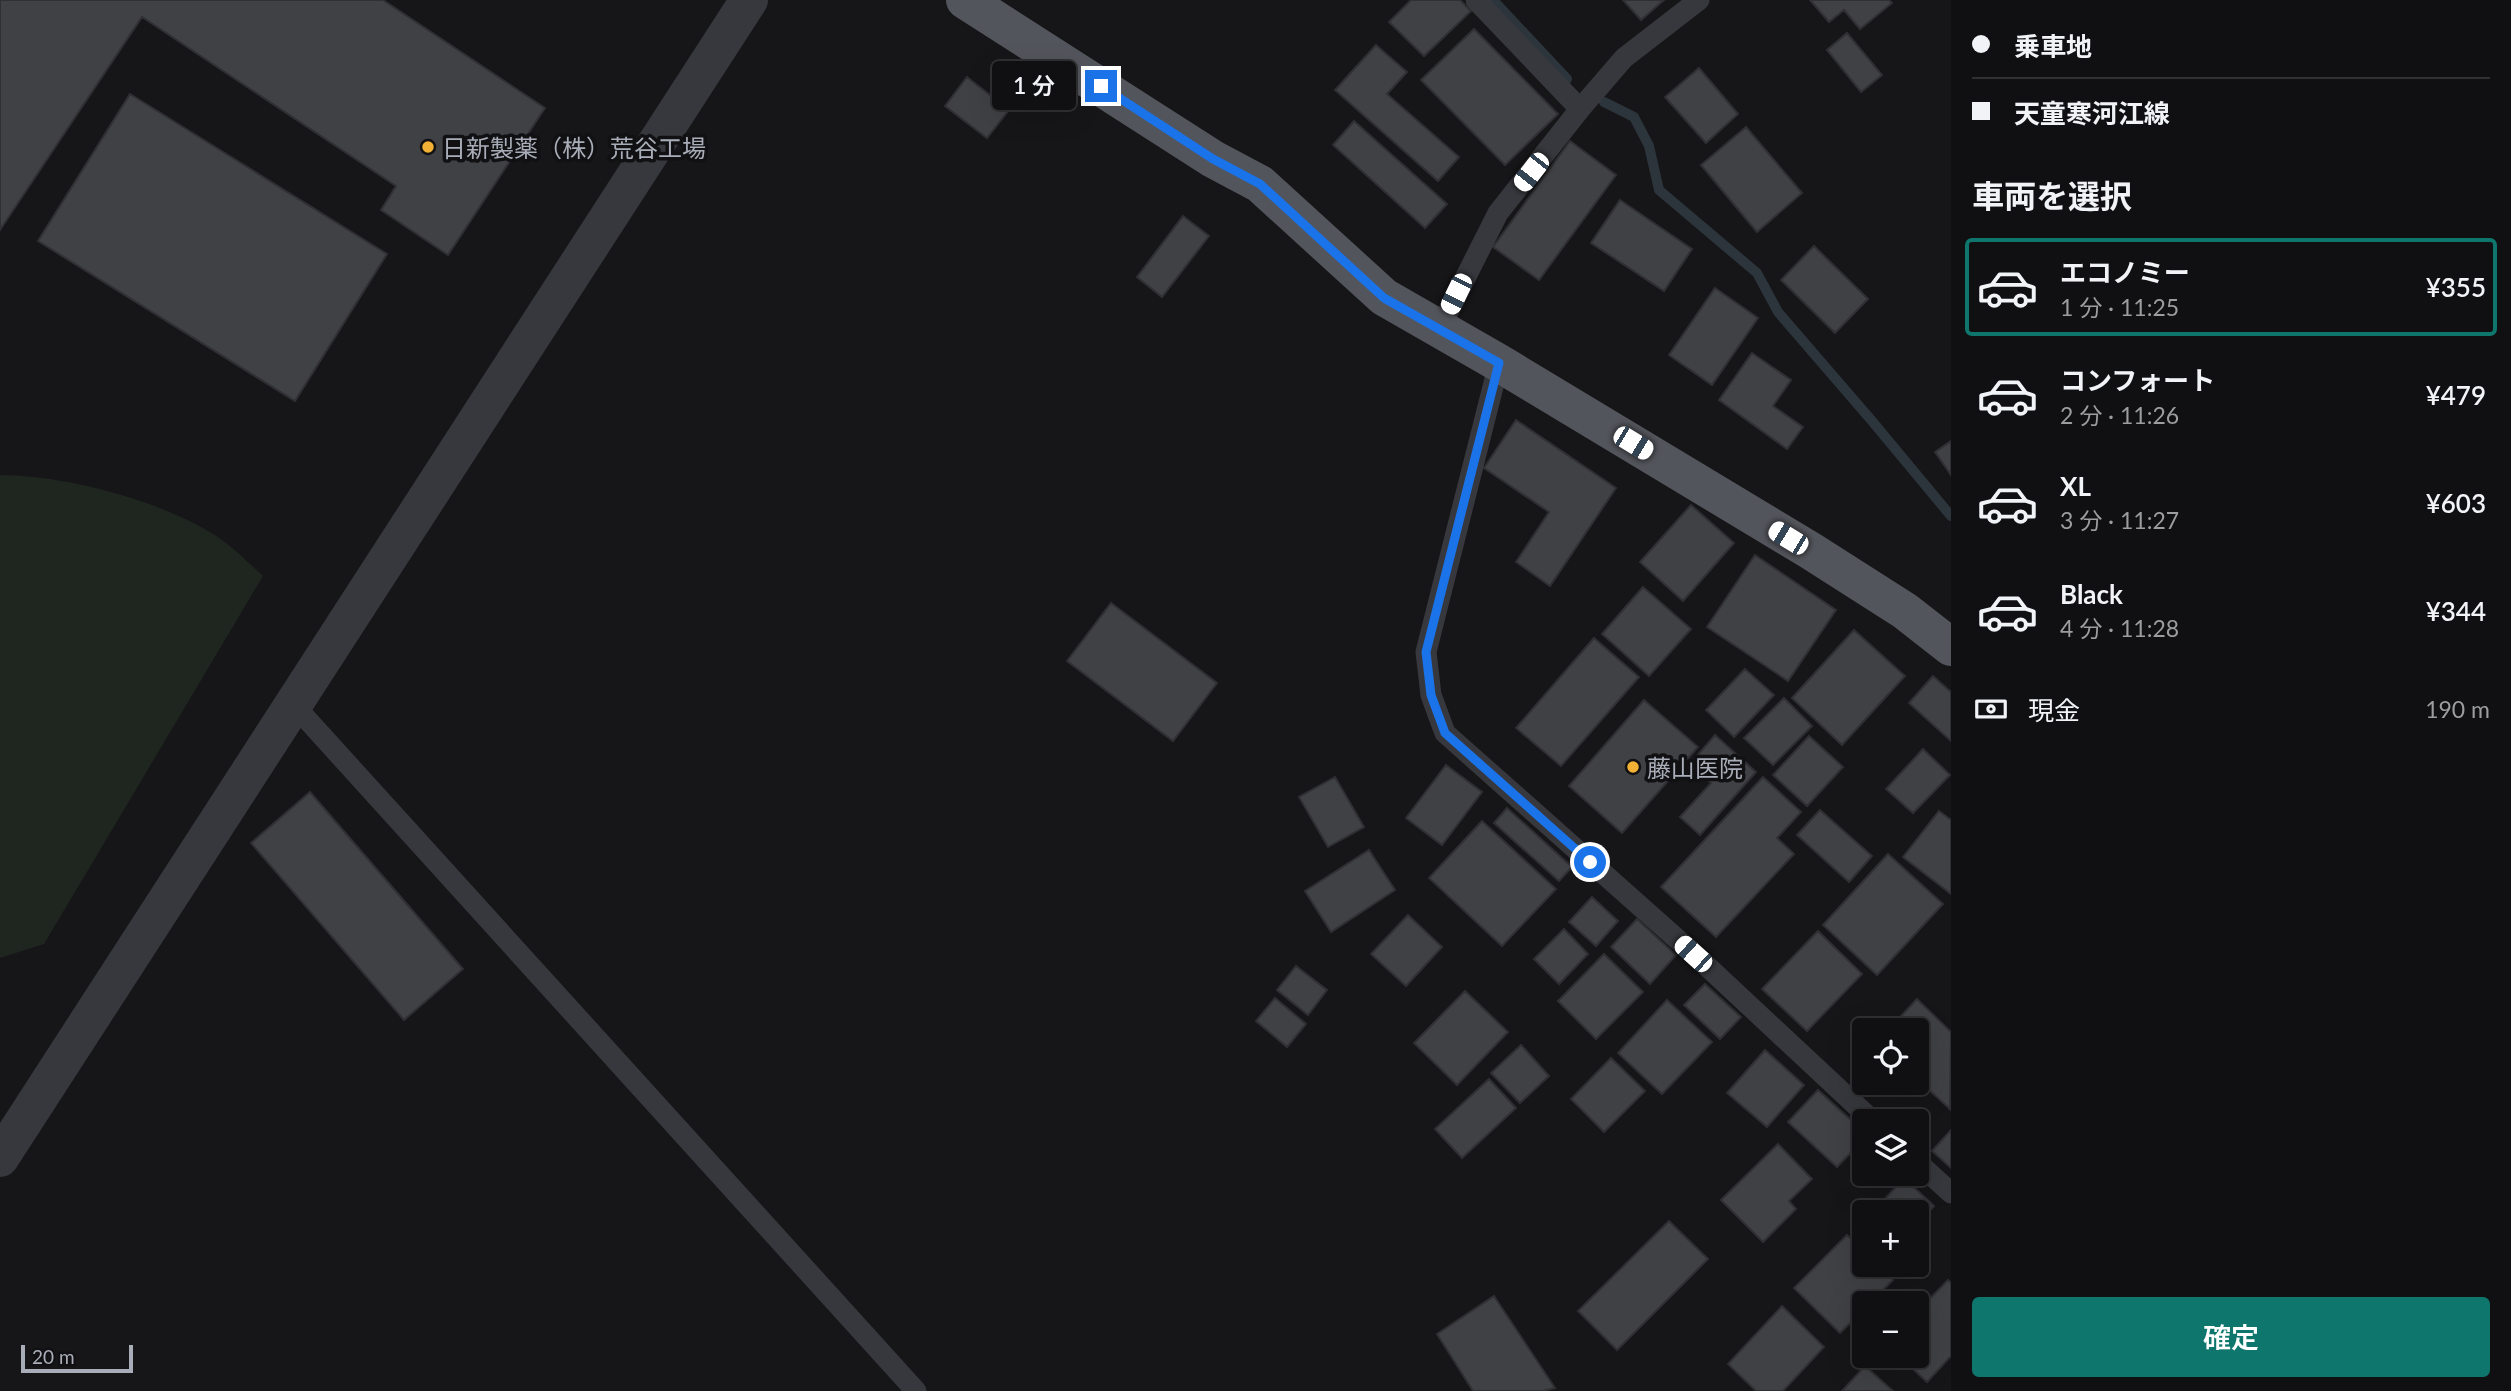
<!DOCTYPE html>
<html lang="ja">
<head>
<meta charset="utf-8">
<style>
	body { margin:0; font-family:Lato,"Noto Sans JP",sans-serif; background:#1e1e20; color:#f1f3f6; height:100vh; display:flex; flex-direction:column; font-size:26px; white-space:nowrap }
	* { box-sizing:border-box; margin:0 }
	p { font-size:23px; color:#9c9d9f }
	.icon { flex:none; width:38px; height:38px; fill:none; stroke:currentColor; stroke-width:2; stroke-linecap:round; stroke-linejoin:round }
	.map { position:relative; flex:1; overflow:hidden }
	.drawer { display:flex; flex-direction:column; background:#101012; width:560px }
	.drawer>* { flex:none }
	.guide { display:grid; align-content:center; height:154px; padding:0 21px; background:#101012 }
	.fabs { position:absolute; left:1852px; top:1018px; display:grid; gap:14px }
	.fabs a { display:grid; place-items:center; width:77px; height:77px; border-radius:7px; background:#101012; box-shadow:0 7px 28px #0002,0 0 0 2px #303032; font-size:35px }
	.scale { position:absolute; left:21px; bottom:18px; width:112px; box-sizing:border-box; padding-left:7px; border:4px solid #a8adb8; border-top:0; font-size:19px; line-height:24px; white-space:nowrap; color:#a8adb8; -webkit-text-stroke:5px #111113; paint-order:stroke }
	.end { position:absolute; width:32px; height:32px; margin:-16px; border:9px solid #1a73e8; background:#fff; box-shadow:0 0 0 4px #fff }
	.from { border-radius:50% }
	.bubble { position:absolute; height:49px; border-radius:7px; background:#101012; box-shadow:0 7px 28px #0002,0 0 0 2px #303032; font-size:23px; font-weight:600; line-height:49px; text-align:center }
	.car { position:absolute; width:21px; height:42px; margin:-21px -10px; border-radius:9px; box-shadow:0 0 5px 2px #0007; background:linear-gradient(#fff 24%,#345 0 40%,#fff 0 76%,#345 0 86%,#fff 0) }
	.guide b { display:flex; align-items:center; gap:24px; height:66px; font-size:26px }
	.guide b+b { border-top:2px solid #303032 }
	.guide i { width:18px; height:18px; background:#f1f3f6 }
	ul { padding:0; list-style:none }
	li { display:flex; align-items:center; gap:21px; height:98px; margin:0 14px 10px; padding:0 7px; border:4px solid transparent; border-radius:7px }
	li div { flex:1 }
	li b { display:block; font-size:26px }
	li em { font-style:normal; font-weight:600 }
	li.on { border-color:#0f766e }
	li>.icon { width:63px; height:63px; stroke-width:1.5 }
	h2 { padding:0 21px; font-size:32px; line-height:84px }
	.pay { display:flex; align-items:center; gap:18px; height:77px; padding:0 21px; font-size:26px }
	.pay p { margin-inline-start:auto }
	.primary-button { display:flex; gap:14px; margin-top:auto; padding:14px 21px }
	.primary-button a { flex:1; height:80px; border-radius:7px; background:#0f766e; color:#fff; font-size:28px; font-weight:600; line-height:80px; text-align:center }
	main { display:flex; flex:1; min-height:0 }
	.map>svg:first-child { display:block }
</style>
</head>
<body>
<main>
<div class="map">
<svg width="1951" height="1391" viewBox="0 0 1951 1391">
	<rect width="100%" height="100%" fill="#161618"/>
	<path fill="#1e261f" d="M0 475C66 475 168 502 222 540 237 551 250 564 263 576L44 944 0 958Z"/>
	<g fill="none" stroke-linecap="round" stroke-linejoin="round">
		<path stroke="#2c353c" stroke-width="10" d="M1493 0 1567 79
			M1604 102 1634 117 1649 146 1659 190 1757 273 1778 312 1872 421 1951 516"/>
	</g>
	<path fill="#404145" stroke="#303034" stroke-width="2" d="M0 0H383L545 108 448 255 381 210 396 186 142 17 0 230Z
		M1411 0H1460L1471 11 1424 56 1389 22Z
		M1623 0H1664L1641 20Z
		M1810 0H1889L1892 3 1860 29 1844 10 1829 22Z
		M1474 29 1558 114 1505 165 1421 80Z
		M1847 33 1882 75 1861 92 1827 50Z
		M1376 45 1407 72 1387 94 1459 157 1438 181 1335 90Z
		M1699 68 1738 114 1706 143 1665 97Z
		M967 77 1009 110 987 138 945 106Z
		M130 94 387 254 295 401 38 241Z
		M1354 121 1447 204 1425 228 1333 145Z
		M1746 127 1802 193 1757 232 1701 165Z
		M1570 141 1616 175 1539 280 1493 247Z
		M1620 200 1692 249 1664 291 1591 243Z
		M1183 216 1209 236 1162 297 1137 277Z
		M1814 246 1868 299 1835 333 1781 280Z
		M1715 288 1758 318 1712 385 1669 355Z
		M1752 353 1791 380 1773 406 1803 427 1787 449 1719 400Z
		M1516 420 1616 488 1550 586 1516 562 1549 512 1484 468Z
		M1951 441V475L1935 452Z
		M1691 505 1734 543 1683 601 1640 562Z
		M1755 555 1836 610 1788 681 1707 627Z
		M1643 587 1691 629 1649 676 1602 634Z
		M1111 603 1217 683 1173 741 1067 661Z
		M1854 630 1905 676 1842 745 1792 698Z
		M1594 638 1639 677 1561 766 1516 728Z
		M1745 669 1774 695 1734 737 1706 710Z
		M1933 676 1951 692V741L1909 703Z
		M1784 698 1812 726 1773 765 1744 738Z
		M1644 700 1698 747 1622 833 1569 786Z
		M1715 735 1756 772 1700 835 1680 817 1711 783 1690 764Z
		M1809 736 1843 767 1807 806 1773 775Z
		M1923 749 1950 775 1913 813 1886 789Z
		M1446 765 1482 792 1442 845 1406 818Z
		M1335 777 1364 827 1328 847 1299 797Z
		M1763 777 1801 812 1777 838 1794 854 1716 937 1661 887Z
		M310 792 463 969 404 1020 251 843Z
		M1507 808 1572 867 1559 881 1494 823Z
		M1820 810 1872 856 1849 882 1797 835Z
		M1939 811 1951 820V894L1903 857Z
		M1482 821 1556 889 1502 946 1429 878Z
		M1369 850 1395 890 1331 932 1305 891Z
		M1888 854 1943 904 1877 975 1823 925Z
		M1592 897 1618 921 1596 946 1569 922Z
		M1408 915 1442 947 1406 986 1371 954Z
		M1637 919 1676 955 1650 984 1611 947Z
		M1564 929 1588 954 1559 984 1534 959Z
		M1818 931 1862 974 1807 1031 1762 989Z
		M1604 954 1643 992 1596 1039 1558 1001Z
		M1296 966 1327 990 1308 1015 1277 990Z
		M1705 984 1741 1017 1720 1039 1684 1005Z
		M1465 991 1508 1032 1457 1085 1414 1043Z
		M1275 998 1306 1024 1287 1047 1256 1021Z
		M1917 999 1951 1032 1950 1109 1916 1078V1031H1887Z
		M1667 1000 1712 1042 1662 1094 1618 1053Z
		M1521 1045 1549 1076 1520 1103 1491 1073Z
		M1765 1050 1804 1085 1767 1127 1727 1093Z
		M1611 1058 1645 1091 1604 1132 1571 1099Z
		M1489 1079 1516 1108 1462 1158 1435 1129Z
		M1818 1090 1864 1132V1139L1837 1167 1788 1122Z
		M1951 1130V1168L1932 1151Z
		M1778 1144 1812 1179 1789 1201 1796 1209 1763 1242 1721 1200Z
		M1904 1178 1934 1206 1916 1226V1213H1872Z
		M1669 1221 1708 1259 1617 1350 1578 1311Z
		M1847 1235 1864 1251V1265H1878L1893 1280 1869 1304H1864V1309L1840 1333 1794 1288Z
		M1948 1280 1951 1283V1356L1927 1382 1899 1356H1916V1313Z
		M1494 1296 1555 1388 1543 1391H1473L1437 1334Z
		M1782 1306 1824 1347 1783 1391H1756L1728 1364Z
		M1865 1366 1893 1391H1842Z"/>
	<g fill="none" stroke-linecap="round" stroke-linejoin="round">
		<path stroke="#37383d" stroke-width="21" d="M1476 0 1580 109
			M1439 330 1498 213 1580 109 1624 58 1699 0
			M1499 363 1426 652 1431 695 1445 733 1694 954 1874 1122
			M294 705 916 1391
			M1916 1161 1951 1193"/>
		<path stroke="#37383d" stroke-width="38" d="M0 1158 749 0"/>
		<path stroke="#53555c" stroke-width="38" d="M965 0 1213 159 1260 184 1384 297 1499 363 1811 551 1905 611 1951 647"/>
	</g>
	<g fill="none" stroke-linecap="round" stroke-linejoin="round">
		<path stroke="#1a73e8" stroke-width="9" d="M1101 86 1213 159 1260 184 1384 298 1499 363 1426 652 1431 695 1445 733 1590 862"/>
	</g>
	<g fill="#f2b134" stroke="#111113" stroke-width="2.5">
		<circle cx="428" cy="147" r="7"/>
		<circle cx="1633" cy="767" r="7"/>
	</g>
	<g text-anchor="middle" dominant-baseline="central" stroke-width="7" stroke-linejoin="round" paint-order="stroke">
		<g font-size="24" fill="#a8adb8" stroke="#111113" text-anchor="start">
			<text x="442" y="147">日新製薬（株）荒谷工場</text>
			<text x="1647" y="767">藤山医院</text>
		</g>
	</g>
</svg>
<div class="fabs">
<a><svg class="icon" aria-label="locate" viewBox="0 0 24 24"><circle cx="12" cy="12" r="6"/><path d="M12 2v4M12 18v4M2 12h4M18 12h4"/></svg></a>
<a><svg class="icon" aria-label="layers" viewBox="0 0 24 24"><path d="M12 4l9 5-9 5-9-5zM3 14l9 5 9-5"/></svg></a>
<a>+</a>
<a>−</a>
</div>
<div class="scale">20 m</div>
<i class="end from" style="left:1590px;top:862px"></i>
<i class="end" style="left:1101px;top:86px"></i>
<div class="bubble" style="left:992px;top:61px;width:84px">1 分</div>
<i class="car" style="left:1531px;top:172px;rotate:218deg"></i>
<i class="car" style="left:1456px;top:294px;rotate:206deg"></i>
<i class="car" style="left:1633px;top:443px;rotate:121deg"></i>
<i class="car" style="left:1788px;top:538px;rotate:301deg"></i>
<i class="car" style="left:1693px;top:954px;rotate:312deg"></i>
</div>
<section class="drawer">
<div class="guide">
<b><i class="from"></i>乗車地</b>
<b><i></i>天童寒河江線</b>
</div>
<h2>車両を選択</h2>
<ul>
<li class="on"><svg class="icon" aria-label="car" viewBox="0 0 24 24"><path d="M5 17H2v-5l4-1 3-4h7l3 4 3 1v5h-3M9 17h6M6 11h13"/><circle cx="7" cy="17" r="2"/><circle cx="17" cy="17" r="2"/></svg><div><b>エコノミー</b><p>1 分 · 11:25</p></div><em>¥355</em></li>
<li><svg class="icon" aria-label="car" viewBox="0 0 24 24"><path d="M5 17H2v-5l4-1 3-4h7l3 4 3 1v5h-3M9 17h6M6 11h13"/><circle cx="7" cy="17" r="2"/><circle cx="17" cy="17" r="2"/></svg><div><b>コンフォート</b><p>2 分 · 11:26</p></div><em>¥479</em></li>
<li><svg class="icon" aria-label="car" viewBox="0 0 24 24"><path d="M5 17H2v-5l4-1 3-4h7l3 4 3 1v5h-3M9 17h6M6 11h13"/><circle cx="7" cy="17" r="2"/><circle cx="17" cy="17" r="2"/></svg><div><b>XL</b><p>3 分 · 11:27</p></div><em>¥603</em></li>
<li><svg class="icon" aria-label="car" viewBox="0 0 24 24"><path d="M5 17H2v-5l4-1 3-4h7l3 4 3 1v5h-3M9 17h6M6 11h13"/><circle cx="7" cy="17" r="2"/><circle cx="17" cy="17" r="2"/></svg><div><b>Black</b><p>4 分 · 11:28</p></div><em>¥344</em></li>
</ul>
<div class="pay"><svg class="icon" aria-label="cash" viewBox="0 0 24 24"><path d="M3 7h18v10H3z"/><circle cx="12" cy="12" r="2"/></svg>現金<p>190 m</p></div>
<div class="primary-button"><a>確定</a></div>
</section>
</main>
</body>
</html>
